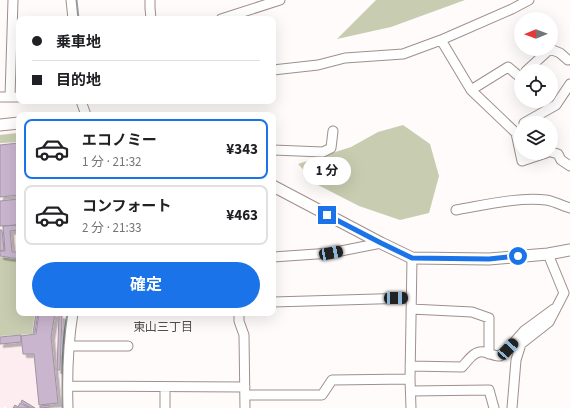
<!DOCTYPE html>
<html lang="ja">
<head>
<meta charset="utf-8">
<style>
	body { margin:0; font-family:"Source Sans 3","Noto Sans JP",sans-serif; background:#f2f2f2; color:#202124; height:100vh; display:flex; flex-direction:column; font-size:15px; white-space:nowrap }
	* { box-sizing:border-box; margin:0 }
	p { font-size:13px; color:#757577 }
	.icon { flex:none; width:22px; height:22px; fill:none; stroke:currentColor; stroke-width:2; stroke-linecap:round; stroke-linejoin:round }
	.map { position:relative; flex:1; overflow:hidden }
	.panel { position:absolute; left:16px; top:112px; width:260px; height:204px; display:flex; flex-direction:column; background:#fff; border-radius:8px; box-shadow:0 4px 16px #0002 }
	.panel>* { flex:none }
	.banner { position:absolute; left:16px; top:16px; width:260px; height:88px; border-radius:8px; box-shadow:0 4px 16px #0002; display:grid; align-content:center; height:88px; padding:0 16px; background:#fff }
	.needle { width:26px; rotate:269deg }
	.fabs { position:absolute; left:514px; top:12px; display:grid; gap:8px }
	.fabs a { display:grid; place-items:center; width:44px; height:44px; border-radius:50%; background:#fff; box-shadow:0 4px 16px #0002; font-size:20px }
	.end { position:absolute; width:18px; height:18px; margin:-9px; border:5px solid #1a73e8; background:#fff; box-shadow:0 0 0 2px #fff }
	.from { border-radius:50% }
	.bubble { position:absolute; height:28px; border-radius:14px; background:#fff; box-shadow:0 4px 16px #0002; font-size:13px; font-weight:700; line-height:28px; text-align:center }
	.car { position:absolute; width:12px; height:24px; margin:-12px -6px; border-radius:5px; box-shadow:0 0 3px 1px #0007; background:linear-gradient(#222 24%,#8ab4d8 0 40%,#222 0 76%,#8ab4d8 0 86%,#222 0) }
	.banner b { display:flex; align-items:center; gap:14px; height:38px; font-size:15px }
	.banner b+b { border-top:1px solid #e0e0e0 }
	.banner i { width:10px; height:10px; background:#202124 }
	ul { padding:7px 0 0; list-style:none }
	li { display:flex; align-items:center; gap:12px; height:60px; margin:0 8px 6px; padding:0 8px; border:2px solid #e0e0e0; border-radius:8px }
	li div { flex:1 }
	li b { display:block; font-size:15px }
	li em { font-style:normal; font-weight:700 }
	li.on { border-color:#1a73e8 }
	li>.icon { width:36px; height:36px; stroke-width:1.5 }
	.button { display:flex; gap:8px; margin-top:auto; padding:8px 16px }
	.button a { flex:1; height:46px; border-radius:24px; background:#1a73e8; color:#fff; font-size:16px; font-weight:700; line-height:46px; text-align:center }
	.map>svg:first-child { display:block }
</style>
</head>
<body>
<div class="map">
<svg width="570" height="408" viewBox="0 0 570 408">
	<defs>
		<filter id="shadow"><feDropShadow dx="3.5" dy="3.5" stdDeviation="0" flood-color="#0004"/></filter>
	</defs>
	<rect width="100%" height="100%" fill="#fefbfa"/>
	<path fill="#fdedf0" d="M19 132V313H66L63 328 61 372V408H7L5 406 3 408H1L0 407V134Z"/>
	<path fill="#c8cdb1" d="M376 0H465L391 27 337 39Z
		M403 125 430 144 439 176 429 213 400 220 359 206 318 185 298 164 351 147 378 132Z
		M19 133V142L0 143V135Z
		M0 257 19 260V313H35L32 333 35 334 0 336Z"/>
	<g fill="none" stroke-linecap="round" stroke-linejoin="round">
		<path stroke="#8ca4aa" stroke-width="3" d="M76 0 78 19
			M63 408C63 376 62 344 68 313"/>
	</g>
	<path fill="#c9b5ce" stroke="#9d95a0" filter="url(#shadow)" d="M19 143V195L0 197V145Z
		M19 199V225L0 226V201Z
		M16 225 17 230 10 231 12 252H19V259L0 256V251H5L3 226Z
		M0 230H2L4 250 0 251Z
		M36 313H38L35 333H33Z
		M39 313H55L51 337 58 403 39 405 34 354H23L21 336 36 334Z
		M59 315 62 316 60 370H57Z
		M21 335V342L0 344V337Z
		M22 400 35 408H31L21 402Z
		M20 403 29 408H13L15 405 18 407Z
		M50 405V407L40 408V406Z"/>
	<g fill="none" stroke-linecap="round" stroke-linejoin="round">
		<defs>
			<path id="minor" d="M71 0 73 19
				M150 0V8L151 19
				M221 19 280 0
				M441 40 471 90 516 133 522 161 546 153
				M273 70 318 65 345 58 403 54 441 40 512 9 529 0
				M526 71 550 49 560 53 568 60
				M471 90 508 67 521 78
				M0 97H19
				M10 97 13 0
				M81 101 86 115
				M524 123 556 105 570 84
				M273 150 323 152 331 148 333 131
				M551 152 558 154 561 160 570 166
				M456 210C485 205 517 197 546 200 554 201 563 206 570 208
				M273 257 331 253 381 243
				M273 302 411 298
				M411 309 472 312 489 318V354
				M239 313V321L244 335 245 408
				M69 346H128
				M410 366 462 367C468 361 474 350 484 352 489 353 494 356 500 356L508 349 524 331 554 309
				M68 386 245 387
				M165 387V408
				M411 391 489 390 494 408
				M245 395H322L332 380 410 379
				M68 408C67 376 68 344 73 313
				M411 408 410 379 412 258
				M512 408 516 360 521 344 549 322 564 293 548 254"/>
			<path id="tertiary" d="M0 125 19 123
				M273 186 381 243 412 258 489 259 548 254 570 250"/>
		</defs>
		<use href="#minor" stroke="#9f908b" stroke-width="11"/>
		<use href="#tertiary" stroke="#9f908b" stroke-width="13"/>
		<use href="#minor" stroke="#fff" stroke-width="9"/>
		<use href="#tertiary" stroke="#fff" stroke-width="11"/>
	</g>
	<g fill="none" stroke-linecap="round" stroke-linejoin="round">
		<path stroke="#1a73e8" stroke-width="5" d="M327 215 381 243 412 258 489 259 518 256"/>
	</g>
	<g text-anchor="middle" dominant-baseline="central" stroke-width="3" stroke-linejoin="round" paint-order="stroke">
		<g font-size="12" fill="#594c47" stroke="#fff">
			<text x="163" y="327">東山三丁目</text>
		</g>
	</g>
</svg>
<div class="fabs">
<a><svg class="needle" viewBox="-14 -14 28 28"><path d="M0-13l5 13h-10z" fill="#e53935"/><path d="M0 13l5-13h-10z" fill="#757577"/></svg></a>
<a><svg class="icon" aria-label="locate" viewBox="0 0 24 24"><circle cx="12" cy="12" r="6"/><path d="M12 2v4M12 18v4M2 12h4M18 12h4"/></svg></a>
<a><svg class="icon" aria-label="layers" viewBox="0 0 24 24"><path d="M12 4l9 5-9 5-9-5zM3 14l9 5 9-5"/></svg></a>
</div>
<i class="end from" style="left:518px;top:256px"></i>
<i class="end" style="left:327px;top:215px"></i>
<div class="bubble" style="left:303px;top:157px;width:48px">1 分</div>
<i class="car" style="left:331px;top:253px;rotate:79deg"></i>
<i class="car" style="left:396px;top:298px;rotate:89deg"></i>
<i class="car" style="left:508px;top:349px;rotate:42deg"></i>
<div class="banner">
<b><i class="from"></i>乗車地</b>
<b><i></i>目的地</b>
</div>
<section class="panel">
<ul>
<li class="on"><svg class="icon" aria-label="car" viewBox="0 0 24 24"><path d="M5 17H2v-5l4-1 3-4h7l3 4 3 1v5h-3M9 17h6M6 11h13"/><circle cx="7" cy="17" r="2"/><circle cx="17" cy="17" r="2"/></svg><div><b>エコノミー</b><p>1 分 · 21:32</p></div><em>¥343</em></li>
<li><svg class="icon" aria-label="car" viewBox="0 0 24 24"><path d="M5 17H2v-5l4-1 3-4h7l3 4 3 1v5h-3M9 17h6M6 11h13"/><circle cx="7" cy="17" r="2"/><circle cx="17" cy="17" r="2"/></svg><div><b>コンフォート</b><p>2 分 · 21:33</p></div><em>¥463</em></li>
</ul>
<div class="button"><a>確定</a></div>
</section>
</div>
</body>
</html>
